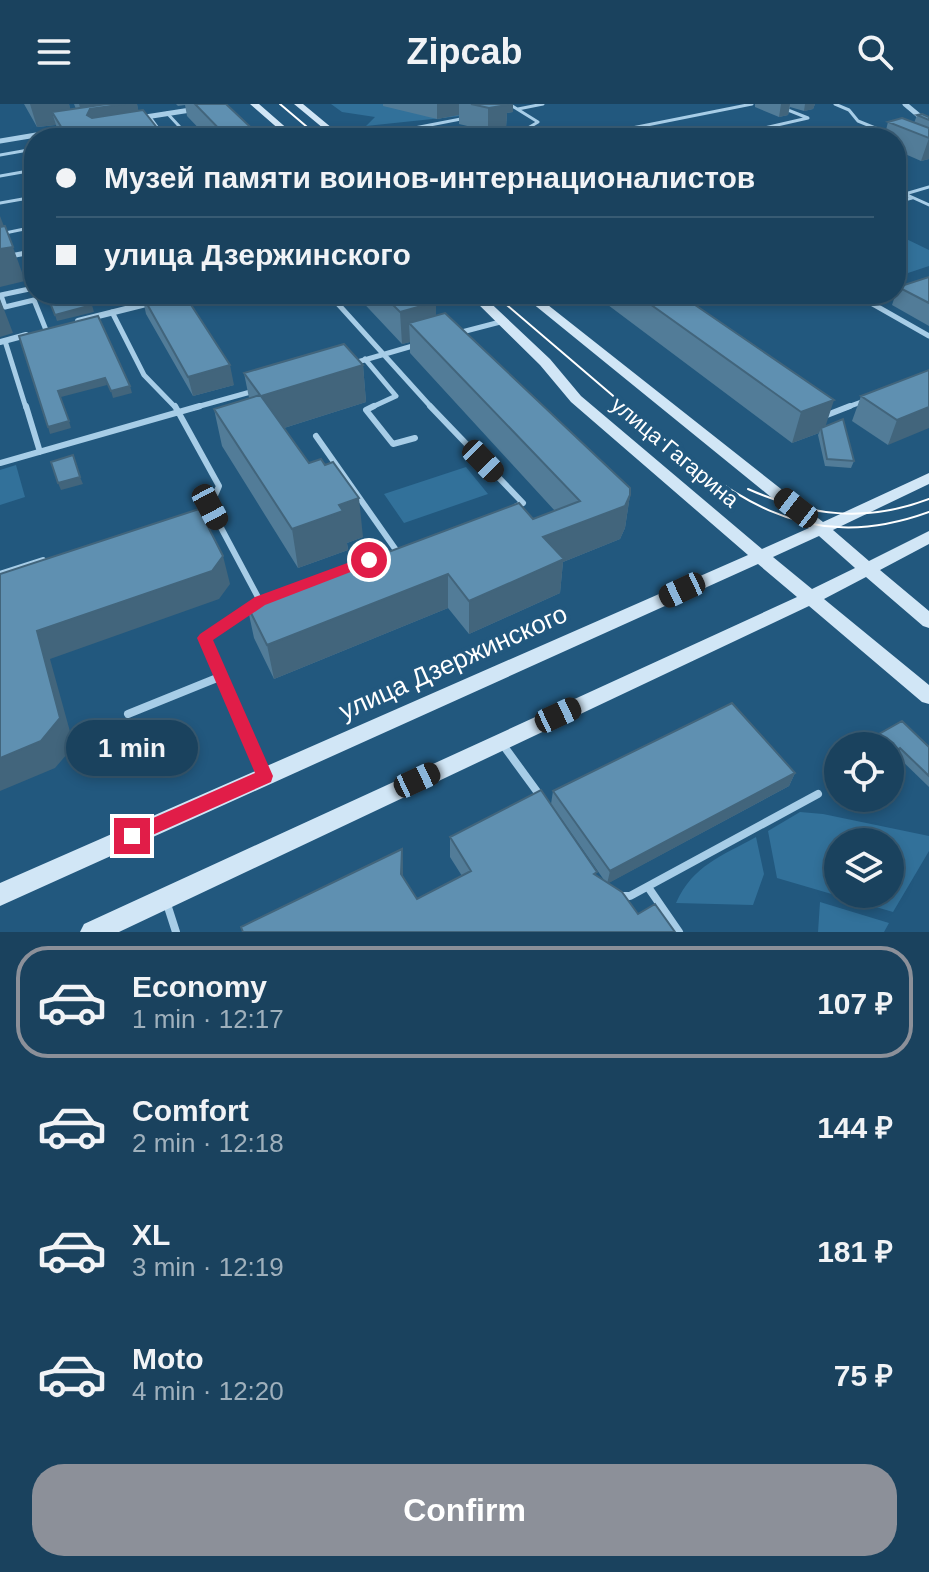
<!DOCTYPE html>
<html lang="en">
<head>
<meta charset="utf-8">
<style>
	body { margin:0; font-family:Arial,sans-serif; background:#274d67; color:#f1f3f6; height:100vh; display:flex; flex-direction:column; font-size:30px; white-space:nowrap }
	* { box-sizing:border-box; margin:0 }
	p { font-size:26px; color:#9fb0bc }
	.icon { flex:none; width:44px; height:44px; fill:none; stroke:currentColor; stroke-width:2; stroke-linecap:round; stroke-linejoin:round }
	.map { position:relative; height:828px; overflow:hidden }
	.drawer { display:flex; flex-direction:column; background:#1a425e; flex:1 }
	.drawer>* { flex:none }
	.top-card { position:absolute; left:24px; top:24px; width:882px; height:176px; border-radius:32px; box-shadow:0 4px 12px #0003,0 0 0 2px #385b73; display:grid; align-content:center; height:176px; padding:0 32px; background:#1a425e }
	.buttons { position:absolute; left:824px; top:628px; display:grid; gap:16px }
	.buttons a { display:grid; place-items:center; width:80px; height:80px; border-radius:50%; background:#1a425e; box-shadow:0 4px 12px #0003,0 0 0 2px #385b73; font-size:40px }
	.end { position:absolute; width:36px; height:36px; margin:-18px; border:10px solid #e11d48; background:#fff; box-shadow:0 0 0 4px #fff }
	.from { border-radius:50% }
	.bubble { position:absolute; height:56px; border-radius:28px; background:#1a425e; box-shadow:0 4px 12px #0003,0 0 0 2px #385b73; font-size:26px; font-weight:700; line-height:56px; text-align:center }
	.car { position:absolute; width:24px; height:48px; margin:-24px -12px; border-radius:10px; box-shadow:0 0 6px 2px #0007; background:linear-gradient(#222 24%,#8ab4d8 0 40%,#222 0 76%,#8ab4d8 0 86%,#222 0) }
	.top-card b { display:flex; align-items:center; gap:28px; height:76px; font-size:30px }
	.top-card b+b { border-top:2px solid #385b73 }
	.top-card i { width:20px; height:20px; background:#f1f3f6 }
	ul { padding:14px 0 0; list-style:none }
	li { display:flex; align-items:center; gap:24px; height:112px; margin:0 16px 12px; padding:0 16px; border:4px solid transparent; border-radius:32px }
	li div { flex:1 }
	li b { display:block; font-size:30px }
	li em { font-style:normal; font-weight:700 }
	li.selected { border-color:#8c9099 }
	li>.icon { width:72px; height:72px; stroke-width:1.5 }
	.button { display:flex; gap:16px; margin-top:auto; padding:16px 32px }
	.button a { flex:1; height:92px; border-radius:32px; background:#8c9099; color:#fff; font-size:32px; font-weight:700; line-height:92px; text-align:center }
	header { display:flex; justify-content:space-between; align-items:center; height:104px; padding:0 32px; background:#1a425e; font-size:36px; font-weight:700 }
	.map>svg:first-child { display:block }
</style>
</head>
<body>
<header><svg class="icon" aria-label="menu" viewBox="0 0 24 24"><path d="M4 6h16M4 12h16M4 18h16"/></svg>Zipcab<svg class="icon" aria-label="search" viewBox="0 0 24 24"><circle cx="10" cy="10" r="6"/><path d="M15 15l6 6"/></svg></header>
<div class="map">
<svg width="929" height="828" viewBox="0 0 929 828">
	<rect width="100%" height="100%" fill="#22587e"/>
	<path fill="#32719a" fill-rule="evenodd" d="M331 0H442L461 12 366 22 375 13 342 8Z
		M896 130 929 146V162L896 173Z
		M16 361 25 393 0 401V366Z
		M466 363 488 390 404 419 384 390Z
		M800 708 823 710 929 732V747L893 808 777 774 768 727ZM838 738H890V790H838Z
		M756 733 764 770 753 801 676 799C693 761 722 752 756 733Z
		M820 798 889 819 884 828H818Z"/>
	<g fill="none" stroke-linecap="round" stroke-linejoin="round">
		<path stroke="#a7cde7" stroke-width="3" d="M509 0 538 18 528 24 545 34
			M835 0 849 6 858 17 890 30
			M518 5 543 0
			M167 9 190 34
			M149 12 165 34
			M414 25 428 34
			M363 34 466 14
			M477 34 528 24
			M582 34 752 0
			M721 34 808 14 773 0
			M0 51 34 45
			M0 72 34 66
			M929 83 905 90 929 101
			M896 98 912 94
			M0 99 34 93
			M0 130 34 123"/>
		<path stroke="#a7cde7" stroke-width="5" d="M0 154 31 148 34 154
			M34 184 1 191 5 203 34 196 46 226
			M329 190 432 304
			M871 199 929 232
			M112 208 144 271 176 304
			M458 229 504 217
			M5 237 26 304
			M365 255 396 292 370 304
			M354 259 416 241
			M193 304 254 287
			M845 304 864 297"/>
		<path stroke="#a7cde7" stroke-width="6" d="M26 302 40 348
			M175 302 219 382 210 403 260 497 210 531
			M374 302 366 306 393 340 415 334
			M430 302 523 399 515 403
			M823 308 827 311 850 302
			M316 332 396 446
			M0 359 200 302
			M0 470 43 456"/>
		<path stroke="#a7cde7" stroke-width="8" d="M213 529 205 534 263 669
			M128 610 222 572
			M503 641 541 693
			M648 783 679 828
			M620 792H630L818 690
			M167 800 176 828"/>
		<path stroke="#a7cde7" stroke-width="5" d="M905 0 929 20
			M139 14 197 5
			M0 37 66 26"/>
		<path stroke="#a7cde7" stroke-width="6" d="M78 217 154 198
			M0 238 26 231"/>
		<path fill="#d1e6f6" fill-rule="evenodd" d="M250 0H259L298 34H289Z
			M294 0H303L344 34H335Z
			M468 190H481L550 255 581 292 762 445 809 424 521 190H534L823 418 929 369V380L833 426 869 457 929 427V440L880 466 929 507V524L923 522 866 473 824 495 929 581V600L922 598 809 502 119 828H80L84 820 797 493 758 460 0 802V779L748 451 571 298 540 261ZM819 432 855 464 812 485 773 453Z"/>
		<path stroke="#fff" stroke-width="2" d="M280 0 320 34
			M494 190C540 229 586 269 632 308 724 387 800 455 929 408
			M748 385C809 412 866 419 929 395"/>
	</g>
	<path fill="#527c98" d="M24 0H69L70 6 76 5 74 0H137L138 7 160 34H60L56 21 37 23Z
		M176 0H226L262 34H208L187 12 185 1 178 2Z
		M383 0H513V8L507 9 506 24 488 27 459 20V11L437 15 383 2Z
		M755 0H815L813 5 804 7 790 3 788 11 779 13 755 3Z
		M917 11 929 13V55L921 57 896 46V34H884L888 18 914 19Z
		M929 173V222L892 201 898 183Z
		M355 190H427L436 198V211L630 391 625 424 620 435 563 458 560 489 469 530 448 504 274 575 254 534 247 501 533 415 555 407 410 249V238L402 240Z
		M596 190H679L826 322 854 357 851 364 825 362 818 331 819 329 792 339 608 201V198Z
		M142 191 234 281 193 292 146 210Z
		M363 261 366 298 284 324 363 433 347 439 348 446 298 464 222 342 214 305 249 294 244 269Z
		M929 266 888 341 852 317 861 292Z
		M879 630 929 643V683L896 651 892 654 890 652V642H880L875 637Z
		M795 669 789 682 608 779 638 810 243 828 402 745 403 774 417 795 462 772 450 753V733L596 771 604 776 551 700 553 687Z"/>
	<path fill="#42657c" d="M30 0H69L74 19 52 8 56 21 37 23Z
		M79 0H137L142 22 84 18Z
		M437 0H459V11L437 15Z
		M488 0H513V8L507 9 506 24 488 27Z
		M781 0H790L788 11 779 13Z
		M805 0H815L813 5 804 7Z
		M158 25 160 34H111V33Z
		M929 34V55L921 57Z
		M0 112 12 143H13L25 177 0 183Z
		M0 195 13 229 0 233Z
		M436 198V230L409 219 410 238 402 240 400 208Z
		M92 201 94 208 57 217 55 211Z
		M230 261 234 281 193 292 188 273Z
		M363 261 366 298 268 329 261 292Z
		M105 274 107 281 61 293 58 287Z
		M130 282 132 289 113 294 111 287Z
		M834 296 824 327 821 324 819 329 792 339 801 308Z
		M929 303V324L888 341 897 316Z
		M69 317 71 324 50 330 48 323Z
		M80 373 83 380 61 386 58 379Z
		M630 391 625 424 620 435 563 458 560 489 469 530V497L543 433Z
		M359 394 363 433 347 439 348 446 298 464 292 425 339 401Z
		M223 452 230 480 219 495 50 555 74 642 55 664 0 687V654L37 527Z
		M448 470V504L274 575 267 541Z
		M795 669 789 682 607 780 610 767Z
		M402 745 403 765V790L401 770Z"/>
	<path fill="#5f90b1" stroke="#42657c" stroke-width="2" d="M107 0H125L90 5 87 11 92 14 143 6 158 25 111 33V34H68L52 8Z
		M195 0H226L262 34H228Z
		M471 0H506L507 1 489 4Z
		M922 10 929 13V16L917 11Z
		M902 14 929 24V34L888 18Z
		M5 122 13 143 0 145V123Z
		M929 173V199L898 183Z
		M75 190H87L92 201 55 211 49 196Z
		M148 190H184L230 261 188 273 142 191Z
		M382 190H427L436 198 400 208Z
		M636 190H679L834 296 801 308Z
		M445 209 630 384V391L625 402 543 433 564 455 469 497 448 470 267 541 247 501 519 399 533 415 580 397 409 219Z
		M98 212 130 282 111 287 105 274 58 287 69 317 48 323 19 232Z
		M344 240 363 261 261 292 309 359 321 355 325 361 333 358 359 394 339 401 343 407 292 425 214 305 260 291 244 269Z
		M929 266V303L897 316 861 292Z
		M843 315 854 357 827 355 821 324Z
		M73 351 80 373 58 379 51 358Z
		M199 405 223 452 212 467 37 527 60 614 41 637 0 654V470Z
		M732 599 795 669 610 767 553 687Z
		M902 617 929 643V672L900 644 896 647 879 630Z
		M541 686 597 768 594 770 622 788 638 810 655 800 675 828H243L241 823 402 745 401 770 417 795 471 767 450 733Z"/>
	<path fill="#e11d48" d="M369 451 374 452V459L265 501 213 536 273 672 271 678 139 737 132 740 126 737 123 732 126 726 255 669 197 534 200 530 255 493Z"/>
	<g text-anchor="middle" dominant-baseline="central" stroke-width="8" stroke-linejoin="round" paint-order="stroke">
		<g font-size="22" fill="#fff" stroke="#22587e">
			<text transform="translate(675 348) rotate(40)">улица Гагарина</text>
		</g>
		<g font-size="26" fill="#fff" stroke="#22587e">
			<text transform="translate(453 558) rotate(-24)">улица Дзержинского</text>
		</g>
	</g>
</svg>
<div class="buttons">
<a><svg class="icon" aria-label="locate" viewBox="0 0 24 24"><circle cx="12" cy="12" r="6"/><path d="M12 2v4M12 18v4M2 12h4M18 12h4"/></svg></a>
<a><svg class="icon" aria-label="layers" viewBox="0 0 24 24"><path d="M12 4l9 5-9 5-9-5zM3 14l9 5 9-5"/></svg></a>
</div>
<i class="end from" style="left:369px;top:456px"></i>
<i class="end" style="left:132px;top:732px"></i>
<div class="bubble" style="left:66px;top:616px;width:132px">1 min</div>
<i class="car" style="left:483px;top:357px;rotate:136deg"></i>
<i class="car" style="left:210px;top:403px;rotate:152deg"></i>
<i class="car" style="left:796px;top:404px;rotate:308deg"></i>
<i class="car" style="left:682px;top:486px;rotate:245deg"></i>
<i class="car" style="left:558px;top:611px;rotate:65deg"></i>
<i class="car" style="left:417px;top:676px;rotate:65deg"></i>
<div class="top-card">
<b><i class="from"></i>Музей памяти воинов-интернационалистов</b>
<b><i></i>улица Дзержинского</b>
</div>
</div>
<section class="drawer">
<ul>
<li class="selected"><svg class="icon" aria-label="car" viewBox="0 0 24 24"><path d="M5 17H2v-5l4-1 3-4h7l3 4 3 1v5h-3M9 17h6M6 11h13"/><circle cx="7" cy="17" r="2"/><circle cx="17" cy="17" r="2"/></svg><div><b>Economy</b><p>1 min · 12:17</p></div><em>107 ₽</em></li>
<li><svg class="icon" aria-label="car" viewBox="0 0 24 24"><path d="M5 17H2v-5l4-1 3-4h7l3 4 3 1v5h-3M9 17h6M6 11h13"/><circle cx="7" cy="17" r="2"/><circle cx="17" cy="17" r="2"/></svg><div><b>Comfort</b><p>2 min · 12:18</p></div><em>144 ₽</em></li>
<li><svg class="icon" aria-label="car" viewBox="0 0 24 24"><path d="M5 17H2v-5l4-1 3-4h7l3 4 3 1v5h-3M9 17h6M6 11h13"/><circle cx="7" cy="17" r="2"/><circle cx="17" cy="17" r="2"/></svg><div><b>XL</b><p>3 min · 12:19</p></div><em>181 ₽</em></li>
<li><svg class="icon" aria-label="car" viewBox="0 0 24 24"><path d="M5 17H2v-5l4-1 3-4h7l3 4 3 1v5h-3M9 17h6M6 11h13"/><circle cx="7" cy="17" r="2"/><circle cx="17" cy="17" r="2"/></svg><div><b>Moto</b><p>4 min · 12:20</p></div><em>75 ₽</em></li>
</ul>
<div class="button"><a>Confirm</a></div>
</section>
</body>
</html>
